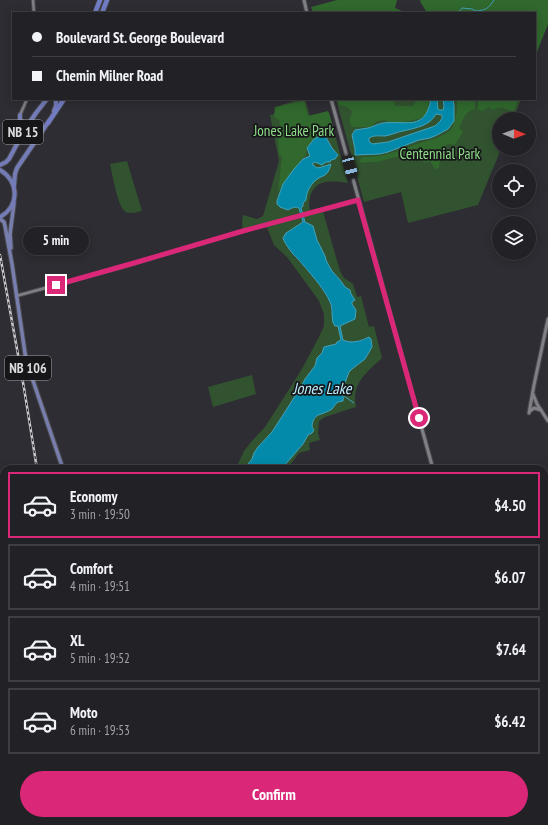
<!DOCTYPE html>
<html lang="en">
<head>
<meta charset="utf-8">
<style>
	body { margin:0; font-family:"PT Sans Narrow",sans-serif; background:#2a2a2e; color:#f1f3f6; height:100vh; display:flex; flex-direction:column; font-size:15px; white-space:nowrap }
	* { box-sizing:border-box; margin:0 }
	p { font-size:13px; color:#a2a4a7 }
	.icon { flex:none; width:22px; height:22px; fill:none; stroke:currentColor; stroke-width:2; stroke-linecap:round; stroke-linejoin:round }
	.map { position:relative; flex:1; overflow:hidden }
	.panel { position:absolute; left:0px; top:465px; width:548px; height:360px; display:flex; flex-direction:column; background:#222226; border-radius:12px 12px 0 0; box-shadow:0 2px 10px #0003,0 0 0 1px #3f3f43 }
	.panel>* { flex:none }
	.hud { position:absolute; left:12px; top:12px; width:524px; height:88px; border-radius:0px; box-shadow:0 2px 10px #0003,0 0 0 1px #3f3f43; display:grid; align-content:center; height:88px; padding:0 20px; background:#222226 }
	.needle { width:26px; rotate:91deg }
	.fabs { position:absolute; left:492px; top:112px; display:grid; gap:8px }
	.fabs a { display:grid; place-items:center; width:44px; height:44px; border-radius:50%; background:#222226; box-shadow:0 2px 10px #0003,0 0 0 1px #3f3f43; font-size:20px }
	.end { position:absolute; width:18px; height:18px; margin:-9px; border:5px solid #db2777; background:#fff; box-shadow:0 0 0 2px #fff }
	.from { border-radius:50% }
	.bubble { position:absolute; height:28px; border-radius:14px; background:#222226; box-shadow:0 2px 10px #0003,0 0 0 1px #3f3f43; font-size:13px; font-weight:700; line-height:28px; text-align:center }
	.car { position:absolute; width:12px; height:24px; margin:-12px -6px; border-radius:5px; box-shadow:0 0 3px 1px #0007; background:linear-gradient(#222 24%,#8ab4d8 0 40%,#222 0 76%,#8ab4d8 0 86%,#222 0) }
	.hud b { display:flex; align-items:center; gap:14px; height:38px; font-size:15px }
	.hud b+b { border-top:1px solid #3f3f43 }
	.hud i { width:10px; height:10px; background:#f1f3f6 }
	ul { padding:7px 0 0; list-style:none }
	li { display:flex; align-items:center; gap:12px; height:66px; margin:0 8px 6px; padding:0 12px; border:2px solid #3f3f43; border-radius:0px }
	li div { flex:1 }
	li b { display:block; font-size:15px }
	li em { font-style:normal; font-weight:700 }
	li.current { border-color:#db2777 }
	li>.icon { width:36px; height:36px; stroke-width:1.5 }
	.cta { display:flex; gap:8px; margin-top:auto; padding:8px 20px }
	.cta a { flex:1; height:46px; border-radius:24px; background:#db2777; color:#fff; font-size:16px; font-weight:700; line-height:46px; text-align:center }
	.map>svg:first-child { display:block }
</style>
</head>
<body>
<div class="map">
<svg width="548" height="825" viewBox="0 0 548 825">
	<rect width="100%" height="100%" fill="#2d2d33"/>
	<path fill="#32532f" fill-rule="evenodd" d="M302 99H305L310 117 329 112 348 183C341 182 333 181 326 182 312 184 307 198 310 211L322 208 340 271 344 278 353 284 357 297 361 296 369 327 374 326 382 358C366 373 351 384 356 407L325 417 319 421 318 433 320 440 309 443 310 450 299 453 290 465V469H283L284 466 303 444 308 435 312 433V421L316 416 340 401 342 391 349 372 352 369 365 359 372 347 371 339 369 337 350 343 343 340 340 326 355 319 356 310 352 304V302L355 300 351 294 350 290 345 287 340 280 332 271 329 266 326 260 325 256 317 240 313 226 304 222 301 208 282 188 280 193 288 210C292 208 295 206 299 208L303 222 286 233 285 243C288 247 294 257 297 259 310 274 336 299 332 320L338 326 341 341 336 344 324 347 322 353 317 358 315 366 305 379 302 385 283 415 272 432 258 447 254 453 252 459 248 464 247 469H237V466L244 451 251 442 265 427 302 369 319 337 324 326V314L319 301 287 257 274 245 266 225 243 231 242 222 243 215 257 219 263 216 279 161 270 115 283 112 281 105ZM324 134 332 148 338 155C333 162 328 160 322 164L307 158 311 156Z
		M336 99H521L513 119H499V149H501L478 205 408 223 401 192 364 202Z
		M127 161 142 211C137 212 131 214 126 212 118 209 112 173 110 164Z
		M252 375 256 394 213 407 208 387Z
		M0 755 4 759V775L0 773Z
		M0 775 4 776V821H18L13 825H0Z"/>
	<path fill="#30682d" d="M337 0H397L395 8 400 10 404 13H313L311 7Z
		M420 0H548V24L535 57V13H427L421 3Z
		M337 99H395L394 103 395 106C401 106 407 106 413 106L417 99H430L429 102 427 112 424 116 420 119H417L403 123 390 122 384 120 376 122 373 125 370 127H352C348 121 351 117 352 112 350 107 343 106 339 105Z
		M457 99H474L475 103V109C464 112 464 118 459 128L463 132 455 145 448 144C441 149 440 160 439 168L435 169 430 161 425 163 420 152 414 151 400 156 377 162H367L365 163 360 162V160L362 157C371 156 379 157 387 154 396 152 405 148 414 145 424 141 444 138 451 129 457 120 457 109 457 99Z
		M478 99H518L514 111H510C504 107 500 106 493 110L489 107 483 111 478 110Z
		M304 101 308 116 328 111 334 129C322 134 307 139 306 154L278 191 282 157 279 154 278 139 280 121 274 117 275 107Z"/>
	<path fill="#038aab" stroke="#44a3bb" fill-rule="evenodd" d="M431 99H437L438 109 439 110H443L444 106 443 99H453L454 106V121L448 129 437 135 430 138 419 140 388 152 380 154 355 155V149L352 135 355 130C359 129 364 129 368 128 373 127 377 124 383 123 406 120 425 132 431 99ZM436 114 442 115C443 120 438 123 435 126L388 142 372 144 369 141V138C374 135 379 136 385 136 391 135 397 132 403 131 415 128 430 126 436 114Z
		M324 134 332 148 338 155 335 159 331 160 330 162H326L322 165 315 162 312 164 317 168 322 167 331 164C330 167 329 171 327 173 325 176 322 176 319 178 312 182 306 191 306 200L303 203V206L301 208 305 222 313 226 317 240 325 256 326 260 329 266 332 271 340 280 345 287 350 290 351 294 355 300 352 302V304L356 310 355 319 340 326 343 340C351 344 361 341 369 337L371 339 372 347 365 359 352 369 349 372 342 391C342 395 344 396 343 401L338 402C335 404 334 407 332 409 322 416 313 412 312 427L314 430 312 433 308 435 303 444 284 466 283 469H247L248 464 252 459 254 453 258 447 272 432 283 415 302 385 305 379 315 366 317 358 322 353 324 347 336 344 337 342 341 340 338 326H335C330 320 334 310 330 302 324 288 308 271 298 259 293 255 285 244 283 238L286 233 303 222 299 208C295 206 292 208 288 210L280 207 277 204V201L283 184 294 169 303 159 310 156 307 148 314 139Z
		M18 821H40L32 825H13Z"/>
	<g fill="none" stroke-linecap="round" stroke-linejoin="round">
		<path stroke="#44a3bb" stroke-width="1" d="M458 13 462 8 472 9 476 11C486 10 488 9 494 0
			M344 396 354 403"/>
		<defs>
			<path id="tertiary" d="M33 0 34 13
				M20 115 27 99
				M16 296 122 267 243 231 359 200
				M310 821 312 825"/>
			<path id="secondary" d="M304 0 307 13
				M331 99 433 469
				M533 394 537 404 548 421
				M530 411 534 408 541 410
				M529 413 534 385 548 319
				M544 529 548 526
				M544 533 548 530
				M540 821 541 825"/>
			<path id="primary" d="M0 219 4 222 5 226 12 264 26 360 63 469
				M11 248 10 234 14 203
				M166 821 168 825
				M171 821 173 825
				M380 821 381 825
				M108 825 117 821"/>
			<path id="trunk" d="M54 111 56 106V99
				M20 115V119L24 125 25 129
				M0 165 6 162 9 159 25 129 36 113 47 99
				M0 170C19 181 20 206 0 217
				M14 186 15 174 17 168 49 121"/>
			<path id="motorway" d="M95 13 100 0
				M102 13 107 0
				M48 123 64 99"/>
		</defs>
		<use href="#tertiary" stroke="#49494e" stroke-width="4.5"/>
		<use href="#secondary" stroke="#49494e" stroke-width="5"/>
		<use href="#primary" stroke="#49494e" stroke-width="5.5"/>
		<use href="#trunk" stroke="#49494e" stroke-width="6"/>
		<use href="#motorway" stroke="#49494e" stroke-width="6"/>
		<use href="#tertiary" stroke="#7f7f86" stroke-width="2.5"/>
		<use href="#secondary" stroke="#7f7f86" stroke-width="3"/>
		<use href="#primary" stroke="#777dac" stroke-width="3.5"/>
		<use href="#trunk" stroke="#747cb8" stroke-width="4"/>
		<use href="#motorway" stroke="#727cc5" stroke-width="4.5"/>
		<defs>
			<path id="rail" d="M0 255 24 388 37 469
				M265 821 267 825"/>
		</defs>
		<use href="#rail" stroke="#c8c8cd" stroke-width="2.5"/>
		<use href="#rail" stroke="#161618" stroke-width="1" stroke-dasharray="3" stroke-linecap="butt"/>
	</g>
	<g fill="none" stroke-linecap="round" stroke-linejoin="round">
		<path stroke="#db2777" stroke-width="5" d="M56 285 134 263 243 231 358 200 419 418"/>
	</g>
	<g text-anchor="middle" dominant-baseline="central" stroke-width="3.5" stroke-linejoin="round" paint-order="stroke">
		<g fill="#161618" stroke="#a1a1a4" stroke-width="1">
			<rect x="3" y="120" width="40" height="24" rx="3"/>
			<rect x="5" y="356" width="46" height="24" rx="3"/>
		</g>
		<g font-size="14" font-weight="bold" fill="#dcdce0">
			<text x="23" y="132">NB 15</text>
			<text x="28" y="368">NB 106</text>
		</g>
		<g font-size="15" fill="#8edc88" stroke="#161618">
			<text x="294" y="130">Jones Lake Park</text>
			<text x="440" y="153">Centennial Park</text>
		</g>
		<g font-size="16" font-style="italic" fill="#bbecfe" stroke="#161618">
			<text x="322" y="388">Jones Lake</text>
		</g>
	</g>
</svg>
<div class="fabs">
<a><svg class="needle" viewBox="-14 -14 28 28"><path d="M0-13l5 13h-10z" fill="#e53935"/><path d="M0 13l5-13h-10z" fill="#a2a4a7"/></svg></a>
<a><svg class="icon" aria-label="locate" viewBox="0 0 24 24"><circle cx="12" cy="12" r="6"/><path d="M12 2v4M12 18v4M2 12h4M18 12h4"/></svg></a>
<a><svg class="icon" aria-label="layers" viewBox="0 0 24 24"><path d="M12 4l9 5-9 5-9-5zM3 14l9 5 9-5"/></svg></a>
</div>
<i class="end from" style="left:419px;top:418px"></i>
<i class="end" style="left:56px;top:285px"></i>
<div class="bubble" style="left:23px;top:227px;width:66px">5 min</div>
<i class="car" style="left:350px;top:167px;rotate:165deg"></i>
<div class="hud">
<b><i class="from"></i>Boulevard St. George Boulevard</b>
<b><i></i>Chemin Milner Road</b>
</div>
<section class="panel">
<ul>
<li class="current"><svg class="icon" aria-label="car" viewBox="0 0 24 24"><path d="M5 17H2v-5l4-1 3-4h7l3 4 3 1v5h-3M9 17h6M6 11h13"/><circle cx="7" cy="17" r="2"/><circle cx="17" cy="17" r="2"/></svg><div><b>Economy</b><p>3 min · 19:50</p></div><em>$4.50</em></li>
<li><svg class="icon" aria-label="car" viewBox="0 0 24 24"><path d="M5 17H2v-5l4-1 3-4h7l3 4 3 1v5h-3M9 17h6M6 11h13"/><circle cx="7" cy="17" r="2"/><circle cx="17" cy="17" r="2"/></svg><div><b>Comfort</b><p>4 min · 19:51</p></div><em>$6.07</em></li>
<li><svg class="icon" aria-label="car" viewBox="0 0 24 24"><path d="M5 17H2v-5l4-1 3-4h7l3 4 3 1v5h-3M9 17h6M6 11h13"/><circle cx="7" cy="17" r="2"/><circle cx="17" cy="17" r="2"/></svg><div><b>XL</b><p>5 min · 19:52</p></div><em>$7.64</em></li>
<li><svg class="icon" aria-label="car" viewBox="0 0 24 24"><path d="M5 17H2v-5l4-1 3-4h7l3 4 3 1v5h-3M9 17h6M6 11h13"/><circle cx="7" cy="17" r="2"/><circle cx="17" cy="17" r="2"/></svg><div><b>Moto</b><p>6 min · 19:53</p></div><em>$6.42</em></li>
</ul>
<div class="cta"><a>Confirm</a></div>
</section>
</div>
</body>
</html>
